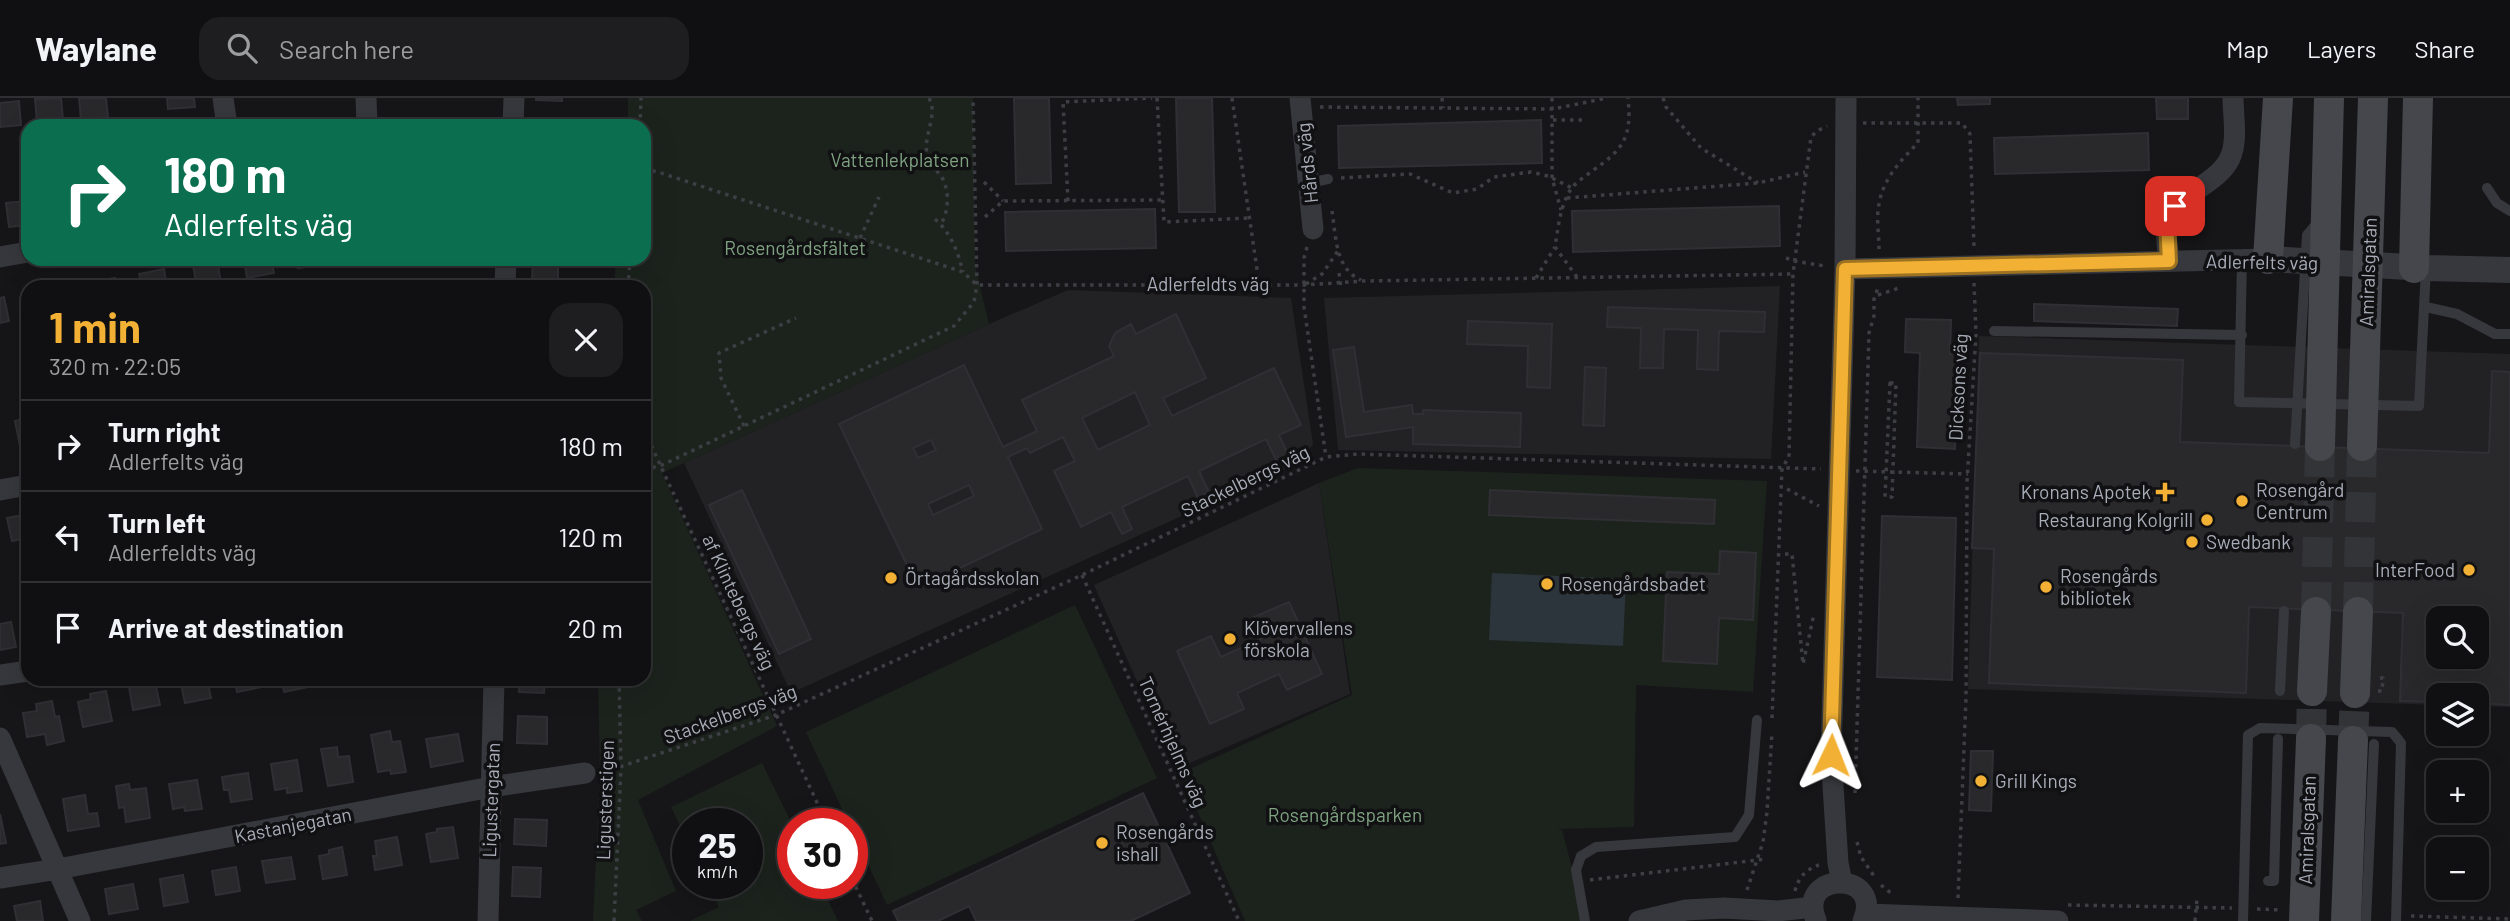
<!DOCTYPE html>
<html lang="en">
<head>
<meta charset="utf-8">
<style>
  body { margin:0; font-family:Barlow,sans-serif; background:#1e1e20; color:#f1f3f6; height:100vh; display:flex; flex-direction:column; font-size:26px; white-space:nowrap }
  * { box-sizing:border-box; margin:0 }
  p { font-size:23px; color:#9c9d9f }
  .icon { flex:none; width:38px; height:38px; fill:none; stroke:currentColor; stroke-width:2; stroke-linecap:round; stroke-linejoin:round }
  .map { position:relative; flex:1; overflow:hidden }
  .details { position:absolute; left:21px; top:182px; width:630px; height:406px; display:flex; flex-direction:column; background:#101012; border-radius:21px; box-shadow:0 7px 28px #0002,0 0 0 2px #303032 }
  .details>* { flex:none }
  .guide { position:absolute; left:21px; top:21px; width:630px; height:147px; border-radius:21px; box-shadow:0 7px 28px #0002,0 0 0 2px #303032; background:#0b6e4f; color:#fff; overflow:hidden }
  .tools { position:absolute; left:2426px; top:508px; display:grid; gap:14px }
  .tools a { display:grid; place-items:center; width:63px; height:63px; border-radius:14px; background:#101012; box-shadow:0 7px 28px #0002,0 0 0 2px #303032; font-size:35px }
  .speed { position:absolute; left:672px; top:710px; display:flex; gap:14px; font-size:35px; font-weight:700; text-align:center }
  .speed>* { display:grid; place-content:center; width:91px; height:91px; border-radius:50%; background:#101012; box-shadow:0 7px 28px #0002,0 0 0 2px #303032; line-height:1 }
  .speed small { font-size:18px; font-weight:400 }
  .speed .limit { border:10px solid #d22; background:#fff; color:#111 }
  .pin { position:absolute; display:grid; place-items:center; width:60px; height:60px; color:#fff; margin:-30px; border-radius:14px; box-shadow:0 4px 10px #0006 }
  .me { position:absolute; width:77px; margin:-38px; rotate:2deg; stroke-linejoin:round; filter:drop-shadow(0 0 5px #0008) }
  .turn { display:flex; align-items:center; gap:24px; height:147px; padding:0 28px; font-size:32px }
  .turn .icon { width:91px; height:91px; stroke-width:2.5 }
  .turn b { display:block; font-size:49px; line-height:60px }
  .round { display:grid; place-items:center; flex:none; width:74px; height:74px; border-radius:21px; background:#1e1e20 }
  .overview { display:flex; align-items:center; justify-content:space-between; height:119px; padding:0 28px }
  h1 { font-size:42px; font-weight:700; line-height:52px; color:#f2b134 }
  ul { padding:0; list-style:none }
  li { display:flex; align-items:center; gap:21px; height:91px; padding:0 28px; border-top:2px solid #303032 }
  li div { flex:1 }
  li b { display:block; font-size:26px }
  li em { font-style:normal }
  header { display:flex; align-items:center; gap:42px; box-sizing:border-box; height:98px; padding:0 35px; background:#101012; border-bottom:2px solid #303032 }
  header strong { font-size:33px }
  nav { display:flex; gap:38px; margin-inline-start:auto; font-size:24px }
  .search { width:490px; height:63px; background:#1e1e20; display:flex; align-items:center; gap:18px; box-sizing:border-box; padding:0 24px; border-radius:21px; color:#9c9d9f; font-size:26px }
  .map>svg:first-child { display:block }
  .built { fill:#222225; fill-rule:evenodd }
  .green { fill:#1c231d }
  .water { fill:#2c353c }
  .building { fill:#29292c; stroke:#303034; stroke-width:2; fill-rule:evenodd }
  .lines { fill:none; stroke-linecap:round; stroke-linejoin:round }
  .secondary-tunnel { stroke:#333438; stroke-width:30; stroke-dasharray:30 15; stroke-linecap:butt }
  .path { stroke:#3d3f44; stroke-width:3.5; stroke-dasharray:3.5 5; stroke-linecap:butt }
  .service { stroke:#37383d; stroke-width:10 }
  .minor { stroke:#37383d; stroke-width:21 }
  .tertiary { stroke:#37383d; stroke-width:26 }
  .secondary { stroke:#45474d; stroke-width:30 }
  .route-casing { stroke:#9d7322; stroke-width:18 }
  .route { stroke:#f2b134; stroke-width:12 }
  .poi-dot { fill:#f2b134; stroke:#111113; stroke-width:2.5 }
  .labels { text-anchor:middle; stroke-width:7; stroke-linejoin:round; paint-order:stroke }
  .park-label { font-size:19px; fill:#7fa381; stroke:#111113 }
  .street-label { font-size:19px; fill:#a8adb8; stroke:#111113 }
  .poi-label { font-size:19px; fill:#a8adb8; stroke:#111113; text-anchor:start }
</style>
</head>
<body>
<header>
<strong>Waylane</strong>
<div class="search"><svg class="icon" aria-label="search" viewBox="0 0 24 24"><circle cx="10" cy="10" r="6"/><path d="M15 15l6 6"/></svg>Search here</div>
<nav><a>Map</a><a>Layers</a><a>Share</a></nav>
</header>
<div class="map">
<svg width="2510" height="823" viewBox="0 0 2510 823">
  <rect width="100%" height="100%" fill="#161618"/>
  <!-- built -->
  <path class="built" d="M1780,188L1771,361L1338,352L1324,200Z
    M1068,192L1291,200L1313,346L1301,364L791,595L684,365L989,226Z
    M1979,238L2510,256V609L2476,608V597H2438V607L1968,591ZM2438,520H2476V558H2438Z
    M1319,385L1350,596L1176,671L1094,487Z"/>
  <!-- green -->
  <path class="green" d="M628,0H973L975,168L989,226L662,375L777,628L638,702L676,793L636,812L642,823H593L600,677L598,581H644V189H614L616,161H644V28H628Z
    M1358,370L1767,383L1753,594L1636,587L1634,729L1557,731L1562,732L1586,823H1245L1181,675L1352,597L1319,385Z
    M1075,507L1157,680L887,807L852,732V726H849L806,634Z
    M762,665L793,728V786H820L838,823H690L719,809L708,786H747V726H688V744L671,709Z"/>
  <!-- water -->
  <path class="water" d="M1492,475L1626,481L1623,548L1489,542Z"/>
  <!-- building -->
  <path class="building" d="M61,0L63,21L37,24L35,1Z
    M79,0H106L108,19L81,22Z
    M167,0H194L195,9L168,11Z
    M536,0H562V3L536,2Z
    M1014,0H1049L1051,85L1016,86Z
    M1176,0H1212L1215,114H1179Z
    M1957,0H1990V6L1958,7Z
    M2156,0H2188V21H2157Z
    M19,3L21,27L0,29V5Z
    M534,20L561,21V28H534Z
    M457,21H483V28H457Z
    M1541,22L1542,65L1339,70L1338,28Z
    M2148,35L2149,72L1995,76L1994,40Z
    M27,103L28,127L9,129L6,105Z
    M1779,108L1780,148L1573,154L1572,113Z
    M1155,111L1156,150L1006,153L1005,114Z
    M244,161H271L274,175L247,180Z
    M296,161H323L324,166L298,170Z
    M533,161H558V182L532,181Z
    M217,162L221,185L197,189L193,167Z
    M164,171L167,189H142L139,176Z
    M115,180L117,189H82V186Z
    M4,199L9,223L0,225V200Z
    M2034,206L2178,211L2177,228L2034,223Z
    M1608,209L1765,214L1764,234L1719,233L1718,272L1697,271L1698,232L1664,231L1663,270H1640L1641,230L1607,229Z
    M1176,216L1206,280L1163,300L1172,318L1274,270L1301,327L1279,337L1289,358L1277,364L1266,341L1199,373L1209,394L1198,400L1188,378L1122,409L1132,431L1122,436L1111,414L1081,429L1054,373L1075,363L1063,339L1030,355L1027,350L1008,359L1042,431L918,490L839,326L964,267L1003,349L1037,333L1022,302L1114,258L1109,248L1115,235L1131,226L1136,236ZM1135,294L1150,327L1098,352L1082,320ZM931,342L936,352L918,360L913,350ZM969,387L974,398L933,417L928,406Z
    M1906,221L1951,222L1950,256H1958L1955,351L1917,349L1920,255L1905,254Z
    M1468,223L1552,226L1550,290L1527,289L1528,248L1467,246Z
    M1354,249L1364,314L1412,307L1413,316H1423V312L1521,315L1520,349L1413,346V329L1346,339L1333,252Z
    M1980,255L2183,262L2180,344L2489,355L2492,273L2510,274V607L2476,605V597H2438V604L2400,603L2403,515L2249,509L2246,595L1989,585L1994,451L1972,450ZM2438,520H2476V558H2438Z
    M1585,269L1606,270L1604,328L1583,327Z
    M28,320V357L22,358L15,323Z
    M742,392L811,541L779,556L709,407Z
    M1490,392L1715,402L1714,426L1489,417Z
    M28,416V440L12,443L7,420Z
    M1882,418L1956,420L1952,582L1877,579Z
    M1720,453L1756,455L1753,522L1719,520L1717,566L1663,563L1667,474L1719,476Z
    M1289,504L1322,576L1287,592L1279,576L1237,595L1244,611L1210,626L1177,553L1211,538L1221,559L1263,540L1254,519Z
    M11,524L16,549L0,552V526Z
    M180,581H207L211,600L185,605Z
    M234,581H261L262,589L237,594Z
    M282,581H312L313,588L284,594Z
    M334,581H357L335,585Z
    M520,581H545L544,595L519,594Z
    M155,584L160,607L133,612L129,589Z
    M106,593L112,623L83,629L78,604L91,601L90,596Z
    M52,603L55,619L59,618L64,643L47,647L45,636L27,639L23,615L37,613L36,606Z
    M518,618L547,619V646L517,645Z
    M390,633L392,644L400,643L406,674L391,676L390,672L378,674L371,637Z
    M458,636L463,663L431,669L426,641Z
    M337,649L338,659L349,658L353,684L328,688L321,651Z
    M1971,653H1993L1991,713L1969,712Z
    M297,662L302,693L287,695V690L275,692L271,666Z
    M248,675L252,701L231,704L229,692H224L222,679Z
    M197,682L202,711L185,713L184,709L173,711L169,686Z
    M129,686L130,692L146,690L150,720L126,724L124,709L119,710L116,688Z
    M1143,695L1190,795L1131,823H976L969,808L938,823H898L893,813Z
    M85,697L88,716L97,715L99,728L68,733L63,701Z
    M0,716L6,745L0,746Z
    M515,721L547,722L546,748L514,746Z
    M453,729L458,760L431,764L426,736L437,734V731Z
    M397,739L402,767L375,772L373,758H377L375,743Z
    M342,749L347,777L323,781L319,758L329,756V752Z
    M291,759L295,781L266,785L262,763Z
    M236,769L240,793L216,797L212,773Z
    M513,769L541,770L540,799L512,798Z
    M183,777L188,804L164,808L160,781Z
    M133,786L138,811L109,816L105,791Z
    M40,803L43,823H17L14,808Z"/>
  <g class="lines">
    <!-- secondary-tunnel -->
    <path class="secondary-tunnel" d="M2316,514L2320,348
      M2358,514L2362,348
      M2311,641L2312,593
      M2353,643L2355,595"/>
    <!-- path -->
    <path class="path" d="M929,0C939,19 921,39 928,60C930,68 937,72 941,78C950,92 949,113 941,126
      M1157,0L1164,124L1248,120
      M1232,0L1259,185
      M1442,0L1443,10
      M1552,0V80L1561,112
      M1663,0L1666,9L1701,50L1758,85
      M1320,9L1553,11L1607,0
      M1553,22H1585
      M1863,25H1962L1970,36L1974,149
      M640,28L641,0
      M644,71L658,74L963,174L977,187H1305L1363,183L1793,176
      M1341,80L1410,76L1453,95L1477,91L1494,79L1531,74L1548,78L1572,90
      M984,84L1003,103
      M1567,100L1758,85L1805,74
      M1068,103L1063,4L1152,0
      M1332,113C1336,138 1335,171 1361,182
      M985,119L1003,103L1163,102
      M935,121C951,135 958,154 963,174
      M860,140L879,99
      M1307,149L1304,160V209L1326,359
      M1879,151C1879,137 1876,120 1879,106C1883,81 1901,62 1918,45V0
      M1786,160L1794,163L1825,168
      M1339,175L1341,190
      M1577,179L1555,149C1558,130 1560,108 1571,91C1576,84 1586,78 1592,73C1624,51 1632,39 1628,0
      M1536,180L1555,149
      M1306,186L1322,176L1338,153
      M628,189L630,161
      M1878,197L1899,190
      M1890,285H1896L1892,399H1885Z
      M744,328L721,280L719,255L796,220
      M644,332L827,726
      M644,371L660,368L954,228L974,204L977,187L973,0
      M1856,373L1968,376
      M1787,391L1819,408
      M1785,456H1792L1803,566L1814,516
      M1082,477L1239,823
      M2378,593H2382L2383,580H2380
      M1772,620L1782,370L1789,359L1793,176L1811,39L1817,33L1827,28
      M604,674L776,617L1082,477L1326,359L1358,356L1821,371
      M1855,695L1869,235L1874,218V201L1879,187
      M1857,744L1861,759L1874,778
      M852,781L872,823
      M1590,782L1766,761
      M1881,787L1893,797
      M1747,792L1763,744L1767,714L1772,635
      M1795,793C1798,780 1806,771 1819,767
      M1958,800L1966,600L1967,384L1976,236L1974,185
      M2068,807L2232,810
      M2257,811L2281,812
      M2411,818L2510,821
      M614,823L621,670L619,581
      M2195,823L2197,801"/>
    <!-- service -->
    <path class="service" d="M1309,85L1328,81
      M2487,90L2497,105L2510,113
      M2242,162L2239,304L2419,308L2426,170
      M2426,209L2457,216L2495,236H2510
      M1994,233L2242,237
      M2295,346L2307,137L2320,122
      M2280,593L2284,513
      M2268,783H2274L2278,641
      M1585,823L1576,772L1581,758L1596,749L1735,739L1749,717L1757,622
      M2243,823L2248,637L2260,630L2392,634L2401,645L2396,823
      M2366,823L2374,646"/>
    <!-- minor -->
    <path class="minor" d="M223,0L227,28
      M366,0L367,28
      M1300,0L1313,131
      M513,28L514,0
      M0,159L28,154
      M2169,163C2168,152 2165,136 2167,125C2174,96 2217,88 2230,60C2238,43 2233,18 2233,0
      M1845,171L2268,161
      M505,189L506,161
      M0,392L28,387
      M0,577L28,573
      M0,640L80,823
      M0,780L58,771L491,689L585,675
      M1842,784L1838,765L1831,657L1845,171L1846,0
      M1866,816L2058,823
      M1816,822C1795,773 1885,772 1863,823
      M488,823L494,581
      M1639,823L1686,812L1724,810L1778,813L1813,809"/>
    <!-- tertiary -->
    <path class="tertiary" d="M2268,161L2426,170L2510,172"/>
    <!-- secondary -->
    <path class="secondary" d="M2268,161L2278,0
      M2414,170L2418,0
      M2320,348L2329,0
      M2362,348L2373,0
      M2312,593L2316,514
      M2355,595L2358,514
      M2304,823L2311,641
      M2346,823L2353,643"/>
  </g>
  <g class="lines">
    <!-- route casing -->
    <g class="route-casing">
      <path id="route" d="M1831,657L1845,171L2169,163L2167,125L2175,108"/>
    </g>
    <!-- route -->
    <use href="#route" class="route"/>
  </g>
  <!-- markers -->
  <g class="poi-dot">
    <path d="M2161.5 383.5h7v7h7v7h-7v7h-7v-7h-7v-7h7z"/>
    <circle cx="2242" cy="403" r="7"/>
    <circle cx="2207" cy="422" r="7"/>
    <circle cx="2192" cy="444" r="7"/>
    <circle cx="2469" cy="472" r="7"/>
    <circle cx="891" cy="480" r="7"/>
    <circle cx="1547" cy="486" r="7"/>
    <circle cx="2046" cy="489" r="7"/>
    <circle cx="1230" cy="541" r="7"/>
    <circle cx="1981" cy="683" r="7"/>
    <circle cx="1102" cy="745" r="7"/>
  </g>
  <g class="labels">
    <!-- park labels -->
    <g class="park-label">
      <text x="900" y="69">Vattenlekplatsen</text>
      <text x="795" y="157">Rosengårdsfältet</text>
      <text x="1345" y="724">Rosengårdsparken</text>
    </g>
    <!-- street labels -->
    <g class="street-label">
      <text transform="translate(1307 65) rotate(-96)" y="7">Hårds väg</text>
      <text transform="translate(2262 164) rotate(1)" y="7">Adlerfelts väg</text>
      <text transform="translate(2368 174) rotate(-88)" y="7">Amiralsgatan</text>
      <text x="1208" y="193">Adlerfeldts väg</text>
      <text transform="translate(1958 289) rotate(-87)" y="7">Dicksons väg</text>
      <text transform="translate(1245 383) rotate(-26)" y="7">Stackelbergs väg</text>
      <text transform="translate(739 504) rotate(65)" y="7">af Klintebergs väg</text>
      <text transform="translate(730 616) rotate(-20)" y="7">Stackelbergs väg</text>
      <text transform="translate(1173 644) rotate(66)" y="7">Tornérhjelms väg</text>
      <text transform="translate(491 702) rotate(-88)" y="7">Ligustergatan</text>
      <text transform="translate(605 702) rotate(-88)" y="7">Ligusterstigen</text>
      <text transform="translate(293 727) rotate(-11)" y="7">Kastanjegatan</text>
      <text transform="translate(2307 732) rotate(-88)" y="7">Amiralsgatan</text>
    </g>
    <!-- poi labels -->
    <g class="poi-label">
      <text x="2256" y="399">Rosengård<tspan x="2256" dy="22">Centrum</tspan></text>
      <text x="2151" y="401" text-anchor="end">Kronans Apotek</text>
      <text x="2193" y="429" text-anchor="end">Restaurang Kolgrill</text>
      <text x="2206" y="451">Swedbank</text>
      <text x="2455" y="479" text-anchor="end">InterFood</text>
      <text x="2060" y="485">Rosengårds<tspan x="2060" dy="22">bibliotek</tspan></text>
      <text x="905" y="487">Örtagårdsskolan</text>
      <text x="1561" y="493">Rosengårdsbadet</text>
      <text x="1244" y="537">Klövervallens<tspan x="1244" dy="22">förskola</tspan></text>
      <text x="1995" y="690">Grill Kings</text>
      <text x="1116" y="741">Rosengårds<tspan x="1116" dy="22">ishall</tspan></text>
    </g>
  </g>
</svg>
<div class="tools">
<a><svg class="icon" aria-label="search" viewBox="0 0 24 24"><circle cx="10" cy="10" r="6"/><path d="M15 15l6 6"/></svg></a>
<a><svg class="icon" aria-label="layers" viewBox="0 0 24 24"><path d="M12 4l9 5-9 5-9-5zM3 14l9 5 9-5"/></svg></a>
<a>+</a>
<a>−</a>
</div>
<div class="speed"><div>25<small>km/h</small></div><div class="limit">30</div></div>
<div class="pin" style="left:2175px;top:108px;background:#d93025"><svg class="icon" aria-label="arrive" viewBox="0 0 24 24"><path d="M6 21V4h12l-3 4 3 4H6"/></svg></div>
<svg class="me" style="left:1831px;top:657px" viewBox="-20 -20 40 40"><path d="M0-17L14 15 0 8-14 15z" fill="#f2b134" stroke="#fff" stroke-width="4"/></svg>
<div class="guide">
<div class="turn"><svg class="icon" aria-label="right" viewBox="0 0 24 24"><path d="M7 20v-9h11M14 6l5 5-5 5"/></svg><div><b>180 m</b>Adlerfelts väg</div></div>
</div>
<section class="details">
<div class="overview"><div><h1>1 min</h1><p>320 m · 22:05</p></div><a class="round"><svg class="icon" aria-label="close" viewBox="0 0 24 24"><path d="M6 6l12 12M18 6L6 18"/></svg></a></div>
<ul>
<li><svg class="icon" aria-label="right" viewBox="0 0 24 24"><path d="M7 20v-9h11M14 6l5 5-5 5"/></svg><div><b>Turn right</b><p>Adlerfelts väg</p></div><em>180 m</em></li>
<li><svg class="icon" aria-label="left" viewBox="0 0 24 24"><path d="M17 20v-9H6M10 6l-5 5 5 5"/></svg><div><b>Turn left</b><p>Adlerfeldts väg</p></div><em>120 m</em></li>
<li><svg class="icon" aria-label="arrive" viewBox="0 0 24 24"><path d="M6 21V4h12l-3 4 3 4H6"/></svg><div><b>Arrive at destination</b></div><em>20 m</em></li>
</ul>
</section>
</div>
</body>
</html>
